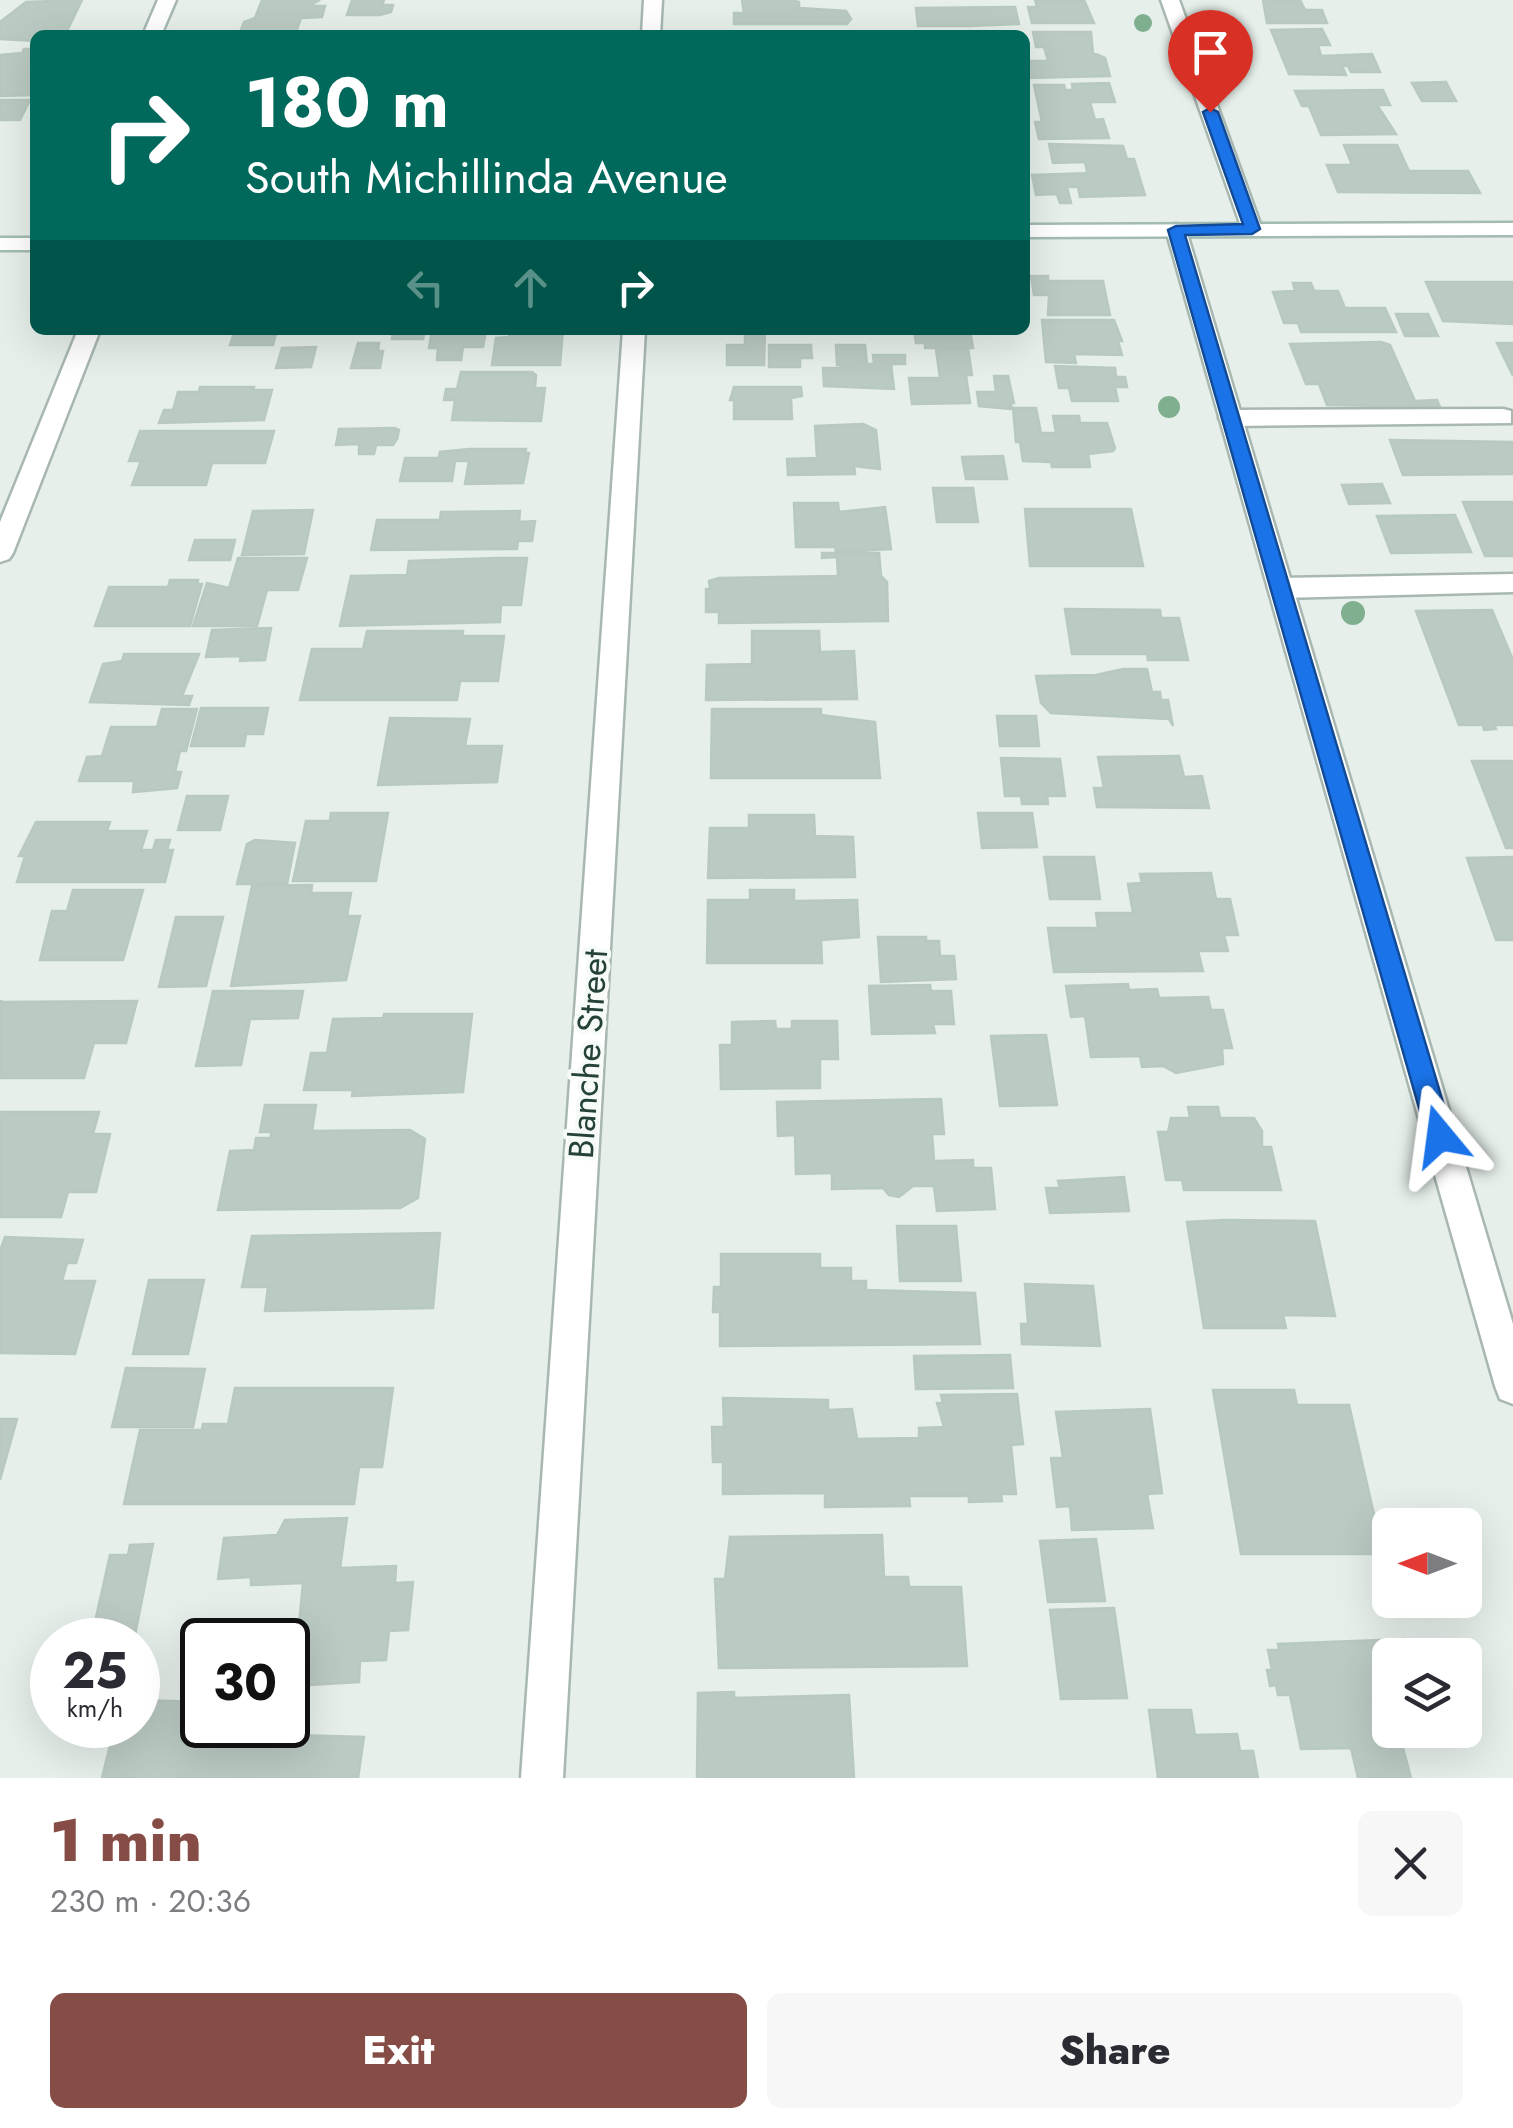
<!DOCTYPE html>
<html lang="en">
<head>
<meta charset="utf-8">
<style>
  body { margin:0; font-family:Jost,sans-serif; background:#f7f7f7; color:#2b2b33; height:100vh; display:flex; flex-direction:column; font-size:38px; white-space:nowrap }
  * { box-sizing:border-box; margin:0 }
  p { font-size:32px; color:#7c7c81 }
  .icon { flex:none; width:55px; height:55px; fill:none; stroke:currentColor; stroke-width:2; stroke-linecap:round; stroke-linejoin:round }
  .map { position:relative; height:1778px; overflow:hidden }
  .side { display:flex; flex-direction:column; background:#fff; flex:1 }
  .side>* { flex:none }
  .hud { position:absolute; left:30px; top:30px; width:1000px; height:305px; border-radius:15px; box-shadow:0 10px 40px #0002; background:#00695c; color:#fff; overflow:hidden }
  .needle { width:65px; rotate:270deg }
  .fabs { position:absolute; left:1372px; top:1508px; display:grid; gap:20px }
  .fabs a { display:grid; place-items:center; width:110px; height:110px; border-radius:15px; background:#fff; box-shadow:0 10px 40px #0002; font-size:50px }
  .speed { position:absolute; left:30px; top:1618px; display:flex; gap:20px; font-size:50px; font-weight:700; text-align:center }
  .speed>* { display:grid; place-content:center; width:130px; height:130px; border-radius:50%; background:#fff; box-shadow:0 10px 40px #0002; line-height:1 }
  .speed small { font-size:25px; font-weight:400 }
  .speed .limit { border:5px solid #111; border-radius:15px; background:#fff; color:#111 }
  .pin { position:absolute; display:grid; place-items:center; width:85px; height:85px; color:#fff; margin:-102px -42px; border-radius:50% 50% 50% 0; rotate:-45deg; box-shadow:0 0 10px #0007 }
  .pin .icon { rotate:45deg }
  .me { position:absolute; width:110px; margin:-55px; rotate:344deg; stroke-linejoin:round; filter:drop-shadow(0 0 8px #0008) }
  .turn { display:flex; align-items:center; gap:35px; height:210px; padding:0 50px; font-size:45px }
  .turn .icon { width:130px; height:130px; stroke-width:2.5 }
  .turn b { display:block; font-size:70px; line-height:85px }
  .lanes { display:flex; align-items:center; height:95px; padding:0 50px; background:#0003; justify-content:center; gap:50px; direction:ltr }
  .lanes .off { opacity:.35 }
  .round { display:grid; place-items:center; flex:none; width:105px; height:105px; border-radius:15px; background:#f7f7f7 }
  .overview { display:flex; align-items:center; justify-content:space-between; height:170px; padding:0 50px }
  h1 { font-size:60px; font-weight:800; line-height:75px; color:#864d46 }
  .cta { display:flex; gap:20px; margin-top:auto; padding:20px 50px }
  .cta a { flex:1; height:115px; border-radius:15px; background:#864d46; color:#fff; font-size:40px; font-weight:800; line-height:115px; text-align:center }
  .cta a+a { background:#f7f7f7; color:#2b2b33 }
  .map>svg:first-child { display:block }
  .building { fill:#bbcac3; stroke:#b8c9c0; stroke-width:2.5 }
  .lines { fill:none; stroke-linecap:round; stroke-linejoin:round }
  .service-casing { stroke:#a8b8b1; stroke-width:5 }
  .minor-casing { stroke:#a8b8b1; stroke-width:5 }
  .secondary-casing { stroke:#a3bbb1; stroke-width:5 }
  .service { fill:#fff; fill-rule:evenodd }
  .minor { fill:#fff; fill-rule:evenodd }
  .secondary { fill:#fff; fill-rule:evenodd }
  .tree { fill:#80af8f }
  .route { fill:#1a73e8; stroke:#114b97; stroke-width:2.5 }
  .labels { text-anchor:middle; stroke-width:8; stroke-linejoin:round; paint-order:stroke }
  .street-label { font-size:35px; fill:#244237; stroke:#f7fbf8 }
</style>
</head>
<body>
<div class="map">
<svg width="1513" height="1778" viewBox="0 0 1513 1778">
  <rect width="100%" height="100%" fill="#e6efea"/>
  <!-- building -->
  <path class="building" d="M82,0L65,35H35V41L0,39V22L26,2Z
    M262,0H320L309,6H325L322,17L301,18L295,35H239L244,22L255,18Z
    M352,0H384L382,5H393L391,12L380,15H347Z
    M790,0L799,2V8L846,11L851,19L847,24H734V13H744L742,0Z
    M1035,0H1084L1094,23H1032L1028,7H1037Z
    M1300,0L1305,10H1322L1327,23H1267L1263,0Z
    M1015,7L1019,24L969,26H918L916,8Z
    M1322,29L1330,45H1318L1321,56L1372,54L1380,72H1351L1348,66H1342L1346,75L1289,74L1271,30Z
    M1033,32H1091L1093,53L1105,58L1110,76L1025,78V61H1048L1044,47H1036Z
    M24,49H35L34,95L0,96V55L22,53Z
    M1446,82L1456,101H1422L1412,83Z
    M1109,83L1115,102H1090L1095,120L1103,119L1109,138L1039,139L1035,122H1042L1034,85H1064L1065,90H1073L1072,84Z
    M1383,90L1390,105H1377L1396,134L1321,135L1309,106H1302L1295,91Z
    M0,100H30L20,120H0Z
    M1049,144L1123,146L1127,159H1134L1145,195L1080,197L1078,187H1067L1071,203H1060L1057,194L1036,195L1032,175L1093,173L1087,172L1085,162L1053,163Z
    M1344,145H1397L1409,171H1468L1480,193L1338,192L1327,165H1352Z
    M1031,276H1048V281H1103L1110,315H1048L1049,295H1034Z
    M1426,282H1513V324L1443,321Z
    M1293,283H1311L1314,291H1338L1345,308H1385L1396,332H1301L1298,323H1284L1273,292L1295,291Z
    M1396,314H1428L1438,336H1405Z
    M1042,320H1114L1122,341H1118L1122,355L1074,354L1076,363L1046,362Z
    M235,330H277L273,345H230Z
    M375,330H425L423,339H392L393,332Z
    M432,330H486L483,347H463L461,360H437L438,348H429Z
    M510,330H563L560,365H492L496,338L509,337Z
    M732,330H765L764,365H727V345H745V332Z
    M914,330H970L973,348H925V343H916Z
    M1381,342L1390,345L1415,401L1437,400L1440,407L1327,405L1319,384H1306L1290,344Z
    M358,343H379L378,351H383L380,368H351Z
    M1497,343H1513V376Z
    M769,345H811L812,358H800V367H769Z
    M836,345H865L867,364H874L873,355H905V364H891L894,389L824,386L823,368L855,367L837,365Z
    M316,347L311,367L276,368L282,348Z
    M968,348L972,375H966L970,403L912,404L909,378H940L936,349Z
    M1055,366L1115,368L1116,377H1125L1127,387H1115L1118,401H1072L1069,388H1059Z
    M461,372H532L536,375L535,388H545L541,421L452,420L455,400H444L446,389H457Z
    M994,376H1008L1014,403H1011L1012,409L979,406L977,392H996Z
    M200,387H254L253,390H272L264,420L159,423L164,410H173L178,392H199Z
    M734,387H801L802,396L791,398L792,419H734V400H730Z
    M1013,408H1036L1041,433H1056L1053,416H1079L1080,423H1107L1115,448L1113,451L1088,454L1090,467H1052L1051,462L1023,461L1020,442H1016Z
    M863,424L876,430L880,469L854,466L855,474L788,475L787,459L817,458L815,426Z
    M395,428L399,430L397,439L393,445H376L374,454H359V444L336,445L339,429Z
    M140,431H274L265,463H212L206,485H132L141,461H129Z
    M1390,440L1513,442V474L1403,475Z
    M470,449H526L525,453H529L523,483L465,484L469,461H455L452,481H400L405,458H439L440,452Z
    M1003,456L1007,479H966L962,457Z
    M1382,484L1390,503L1349,504L1342,485Z
    M933,488H973L978,522H937Z
    M1463,502H1513V556H1485Z
    M794,503H838L839,512L885,507L891,549L836,552L835,547H796Z
    M1025,509H1131L1143,566H1030Z
    M313,510L304,554L242,555L253,511Z
    M520,511L519,522L535,521L532,541H518L517,549L371,550L377,520H440L441,512Z
    M1455,515L1471,552L1391,553L1377,516Z
    M195,540H235L230,560H189Z
    M822,553H879L881,576L887,582L888,621L719,623V612H706V589H710L709,581L719,578L838,576L837,557L822,558Z
    M238,558H307L298,590H267L257,626H193L207,583L229,588Z
    M497,558H527L521,605H501L500,622L340,626L351,576L407,575L409,561Z
    M170,580H198L197,584H202L190,626H95L109,587H168Z
    M1065,609L1160,610L1161,618H1179L1188,660H1148L1147,654H1072Z
    M1492,610L1513,660V725H1494L1496,729L1484,730L1483,725H1459L1416,611Z
    M271,628L265,660L240,661L241,656L206,657L212,630Z
    M367,631H463L462,636H504L498,681H460L457,700H300L312,649H363Z
    M752,631H819L820,652L854,651L857,699L706,700L707,665L752,664Z
    M124,654H199L182,696H192L189,705L90,702L103,664L122,661Z
    M1123,669H1147L1152,692H1160L1161,700H1168L1173,726L1169,719L1051,713L1041,703L1036,676L1096,675Z
    M201,708H268L263,734H246L244,746H191Z
    M162,709H197L186,751H180L175,772H181L177,788L133,792L134,781H79L87,757L102,756L111,727H157Z
    M712,709H821V715L875,722L880,778H711Z
    M997,716H1036L1039,746H1000Z
    M390,718L470,719L465,746H502L497,782L378,785Z
    M1179,756L1184,777L1202,776L1209,808L1097,807L1094,788H1104L1098,757Z
    M1001,758L1060,759L1065,796H1047L1048,804H1022L1021,796H1005Z
    M1472,761H1513V848H1506Z
    M187,796H228L220,830H178Z
    M331,813H388L376,881H293L306,821H330Z
    M978,813H1032L1037,847L982,848Z
    M749,815H814L815,836L853,837L855,877L708,878L710,828H749Z
    M36,822H110L107,831H147L141,850H153L156,840H170L167,850H173L165,882H17L25,856H19Z
    M255,840L295,843L287,884H237L247,844Z
    M1044,857H1094L1100,899H1050Z
    M1513,857V940H1496L1467,858Z
    M1211,873L1216,899H1230L1238,935H1224L1228,951H1198L1203,971L1054,972L1048,928H1098L1096,913H1133L1128,884L1142,883L1140,874Z
    M312,885L311,893H351L347,916H360L346,980L231,986L252,886Z
    M73,890H143L123,960H40L52,911H67Z
    M750,890H794V901L857,900L859,937L821,940L822,963H707L708,900H750Z
    M176,917H223L206,986L159,987Z
    M878,937H926V941H939L940,956H954L956,979L881,982Z
    M1128,984L1129,990L1157,989L1159,998L1208,997L1211,1010H1223L1232,1048H1222L1223,1064L1176,1073L1163,1066L1142,1067L1140,1056L1091,1057L1085,1016L1071,1017L1066,986Z
    M930,985L931,991H951L954,1024H933L935,1033L872,1034L869,986Z
    M213,991H303L298,1018L250,1019L241,1065L196,1066Z
    M0,1001L4,1002L137,1001L126,1043H94L84,1078H0Z
    M384,1014H472L463,1092L352,1096L353,1090H304L311,1053H327L333,1019L383,1018Z
    M775,1021L776,1029H792V1021H837L838,1059H820V1088L721,1089L720,1045H732V1022Z
    M1046,1035L1057,1105L1000,1106L991,1036Z
    M941,1099L944,1134H932L934,1161L973,1160V1168H991L995,1209L937,1211L934,1186H913L899,1197L889,1195L883,1188L832,1189V1173L796,1174L795,1135L778,1136L777,1102Z
    M265,1105H316L312,1131L410,1130L425,1139L418,1198L400,1208L218,1210L230,1151L254,1150L256,1138H271V1132H260Z
    M1188,1107H1218L1220,1118H1254L1262,1131V1147H1271L1281,1190H1184L1182,1180H1166L1158,1132H1168L1171,1118H1190Z
    M0,1112H99L93,1134H110L96,1192H68L61,1217H0Z
    M1124,1177L1129,1211L1050,1213L1046,1188H1060L1058,1181Z
    M1225,1220L1315,1221L1335,1316L1283,1315L1286,1328H1204L1187,1222Z
    M897,1226H956L961,1281H900Z
    M440,1233L433,1308L265,1311L268,1287H242L252,1236Z
    M5,1237L83,1240L76,1263H67L62,1281H95L75,1354L0,1353V1251Z
    M721,1254H820V1268H851V1281H866V1290L975,1293L980,1344L720,1346V1312H713L714,1287H721Z
    M149,1280H204L188,1354H133Z
    M1025,1284L1093,1286L1100,1346L1022,1344L1021,1324H1028Z
    M1010,1355L1013,1388L916,1389L914,1356Z
    M126,1368L205,1369L193,1427H112Z
    M235,1388H393L382,1467H359L354,1504H124L140,1430H202L203,1424H228Z
    M1213,1390H1294L1297,1405H1349L1383,1554H1241Z
    M1017,1394L1023,1444L1011,1445L1016,1494H1001L1002,1501L969,1502V1496H909L910,1506L825,1507V1493L723,1494V1462H713L712,1427H724L723,1398L828,1400V1410L852,1409L857,1439L919,1438V1428L944,1427L937,1403H943L941,1395Z
    M1150,1409L1162,1493L1147,1494L1153,1528L1072,1530L1070,1506L1057,1507L1051,1458H1063L1056,1412Z
    M0,1419H17L0,1480Z
    M347,1518L340,1568L396,1566L395,1583L413,1582L408,1630L389,1631L386,1660L360,1661L359,1682L293,1686L303,1583L251,1585V1577L218,1579L224,1538L277,1535L285,1520Z
    M882,1535L884,1577H908L909,1587H961L967,1666L719,1668L715,1579H725L730,1537Z
    M1096,1539L1105,1601L1048,1602L1040,1541Z
    M153,1544L134,1640H91L110,1555H128L130,1545Z
    M1114,1608L1127,1698L1061,1699L1050,1610Z
    M1405,1639L1408,1655H1390V1730H1427L1430,1743L1402,1744L1411,1778H1358L1351,1748L1301,1749L1290,1695H1278L1276,1685L1270,1686L1267,1670H1272L1268,1650H1279L1278,1644Z
    M734,1692V1698L849,1695L854,1778H697L698,1693Z
    M138,1700L202,1702V1725L280,1728L277,1744L296,1745L297,1735L364,1737L358,1778H102L115,1725H138Z
    M1149,1710H1191L1195,1735L1237,1734L1240,1751H1253L1258,1778H1158Z"/>
  <g class="lines">
    <!-- service casing -->
    <g class="service-casing">
      <path id="service" d="M1503,409L1511,411V423L1231,426L1219,418L1231,410Z
        M1513,574V592L1281,598L1272,595L1268,588L1272,581L1281,578Z"/>
    </g>
    <!-- minor casing -->
    <g class="minor-casing">
      <path id="minor" d="M158,0H176L161,35H143Z
        M644,0H662L660,35H642Z
        M1161,0H1179L1262,229L1259,233H1245L1242,229Z
        M1176,224L1186,230L1513,1324V1404L1500,1399L1495,1386L1166,230Z
        M78,330H100L13,553L9,559L0,562V522Z
        M623,330H645L563,1778H521Z"/>
    </g>
    <!-- secondary casing -->
    <g class="secondary-casing">
      <path id="secondary" d="M1513,223V235L1025,237V225Z
        M0,238H35V250H0Z"/>
    </g>
    <!-- service -->
    <use href="#service" class="service"/>
    <!-- minor -->
    <use href="#minor" class="minor"/>
    <!-- secondary -->
    <use href="#secondary" class="secondary"/>
  </g>
  <!-- trees -->
  <g class="tree">
    <circle cx="1143" cy="23" r="9"/>
    <circle cx="1169" cy="407" r="11"/>
    <circle cx="1353" cy="613" r="12"/>
  </g>
  <!-- route -->
  <path class="route" d="M1210,108L1218,112L1260,229L1252,234L1185,235L1453,1136L1449,1145L1440,1149L1431,1145L1427,1136L1168,230L1176,226L1243,224L1203,112Z"/>
  <g class="labels">
    <!-- street labels -->
    <g class="street-label">
      <text transform="translate(588 1054) rotate(-86)" y="12">Blanche Street</text>
    </g>
  </g>
</svg>
<div class="fabs">
<a><svg class="needle" viewBox="-14 -14 28 28"><path d="M0-13l5 13h-10z" fill="#e53935"/><path d="M0 13l5-13h-10z" fill="#7c7c81"/></svg></a>
<a><svg class="icon" aria-label="layers" viewBox="0 0 24 24"><path d="M12 4l9 5-9 5-9-5zM3 14l9 5 9-5"/></svg></a>
</div>
<div class="speed"><div>25<small>km/h</small></div><div class="limit">30</div></div>
<div class="pin" style="left:1210px;top:112px;background:#d93025"><svg class="icon" aria-label="arrive" viewBox="0 0 24 24"><path d="M6 21V4h12l-3 4 3 4H6"/></svg></div>
<svg class="me" style="left:1440px;top:1136px" viewBox="-20 -20 40 40"><path d="M0-17L14 15 0 8-14 15z" fill="#1a73e8" stroke="#fff" stroke-width="4"/></svg>
<div class="hud">
<div class="turn"><svg class="icon" aria-label="right" viewBox="0 0 24 24"><path d="M7 20v-9h11M14 6l5 5-5 5"/></svg><div><b>180 m</b>South Michillinda Avenue</div></div>
<div class="lanes"><svg class="icon off" aria-label="left" viewBox="0 0 24 24"><path d="M17 20v-9H6M10 6l-5 5 5 5"/></svg><svg class="icon off" aria-label="ahead" viewBox="0 0 24 24"><path d="M12 20V5M6 11l6-6 6 6"/></svg><svg class="icon" aria-label="right" viewBox="0 0 24 24"><path d="M7 20v-9h11M14 6l5 5-5 5"/></svg></div>
</div>
</div>
<section class="side">
<div class="overview"><div><h1>1 min</h1><p>230 m · 20:36</p></div><a class="round"><svg class="icon" aria-label="close" viewBox="0 0 24 24"><path d="M6 6l12 12M18 6L6 18"/></svg></a></div>
<div class="cta"><a>Exit</a><a>Share</a></div>
</section>
</body>
</html>
